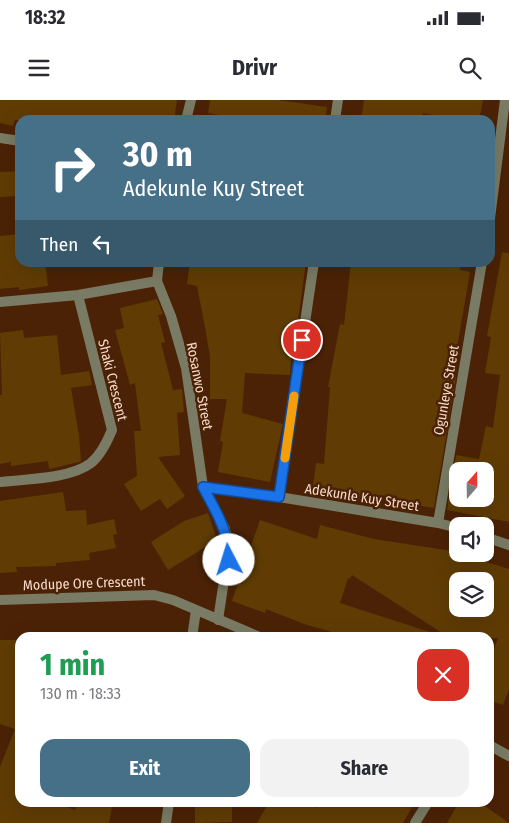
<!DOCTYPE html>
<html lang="en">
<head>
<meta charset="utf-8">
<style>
  body { margin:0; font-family:"Fira Sans Condensed",sans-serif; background:#f2f2f3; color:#2b2b33; height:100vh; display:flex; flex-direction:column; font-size:19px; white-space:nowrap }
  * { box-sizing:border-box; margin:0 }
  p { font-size:16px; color:#7c7c81 }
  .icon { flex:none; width:28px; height:28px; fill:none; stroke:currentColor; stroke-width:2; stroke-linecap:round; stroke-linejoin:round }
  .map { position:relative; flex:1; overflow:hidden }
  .panel { position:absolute; left:15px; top:532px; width:479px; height:175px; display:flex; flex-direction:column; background:#fff; border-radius:15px; box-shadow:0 5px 20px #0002 }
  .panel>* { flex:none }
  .banner { position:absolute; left:15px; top:15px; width:480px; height:152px; border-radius:15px; box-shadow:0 5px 20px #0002; background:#467088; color:#fff; overflow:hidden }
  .needle { width:32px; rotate:20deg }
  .controls { position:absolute; left:449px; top:362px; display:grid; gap:10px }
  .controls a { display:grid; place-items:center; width:45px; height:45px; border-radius:10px; background:#fff; box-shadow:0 5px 20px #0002; font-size:25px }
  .pin { position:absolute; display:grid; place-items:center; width:42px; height:42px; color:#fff; margin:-21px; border:2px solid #fff; border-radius:50%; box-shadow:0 1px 5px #0007 }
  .me { position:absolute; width:55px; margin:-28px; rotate:355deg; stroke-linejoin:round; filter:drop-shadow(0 0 4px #0008) }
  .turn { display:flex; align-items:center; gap:18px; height:105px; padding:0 25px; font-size:22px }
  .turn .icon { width:65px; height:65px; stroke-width:2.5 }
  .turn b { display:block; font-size:35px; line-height:42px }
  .then { display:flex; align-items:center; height:48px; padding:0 25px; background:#0003; gap:10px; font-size:19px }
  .round { display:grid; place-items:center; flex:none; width:52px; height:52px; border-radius:15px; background:#f2f2f3 }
  .head { display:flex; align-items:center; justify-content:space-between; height:85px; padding:0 25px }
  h1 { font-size:30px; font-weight:700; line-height:38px; color:#1e9e55 }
  .action { display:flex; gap:10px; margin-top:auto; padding:10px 25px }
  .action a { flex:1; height:58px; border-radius:15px; background:#467088; color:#fff; font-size:20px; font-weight:700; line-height:58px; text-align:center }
  .action a+a { background:#f2f2f3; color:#2b2b33 }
  .status { display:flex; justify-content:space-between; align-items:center; height:35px; padding:0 25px; background:#fff; direction:ltr }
  .status svg { height:14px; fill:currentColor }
  header { display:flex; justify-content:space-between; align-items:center; height:65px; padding:0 25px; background:#fff; font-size:22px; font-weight:700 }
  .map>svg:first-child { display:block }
  .building { fill:#603c04; fill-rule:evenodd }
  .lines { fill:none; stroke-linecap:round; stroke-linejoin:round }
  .street { stroke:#797b64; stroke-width:10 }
  .route-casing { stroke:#114b97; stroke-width:12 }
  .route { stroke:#1a73e8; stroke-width:9 }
  .slow { stroke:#f59e0b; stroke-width:9 }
  .labels { text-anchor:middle; stroke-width:5; stroke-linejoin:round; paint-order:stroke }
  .street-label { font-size:14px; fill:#f5dacb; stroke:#4b2205 }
</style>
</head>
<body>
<div class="status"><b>18:32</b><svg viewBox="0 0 49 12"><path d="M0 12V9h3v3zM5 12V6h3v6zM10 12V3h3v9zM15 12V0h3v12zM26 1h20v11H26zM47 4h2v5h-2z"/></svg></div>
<header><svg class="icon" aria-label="menu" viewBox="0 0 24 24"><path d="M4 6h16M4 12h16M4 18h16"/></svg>Drivr<svg class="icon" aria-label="search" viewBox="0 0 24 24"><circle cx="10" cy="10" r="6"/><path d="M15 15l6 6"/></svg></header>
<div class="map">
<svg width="509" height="723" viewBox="0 0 509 723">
  <rect width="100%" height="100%" fill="#4b2205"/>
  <!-- building -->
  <path class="building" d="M0,0H177L174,20H15L13,26L0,23Z
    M210,0H278L327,7L325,20H247L208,13Z
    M364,0H483L479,20H459L423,13L422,20H361Z
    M20,71V96L0,97V72Z
    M20,134V162H45L48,186L19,190V187L0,189V136Z
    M502,152L509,153V422L447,410L456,355L479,359L486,326L493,328L500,275L485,273L491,237L487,236ZM458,371H485V399H458Z
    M190,162H306L295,242L292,241L290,275L245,273L242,313L283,324L270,382L218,372L223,342L220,341L227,299H210V257L205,227L197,186L187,184Z
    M351,162H461L460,170L470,172L452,277H456L434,408L373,398V402L312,393L316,363L324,364L330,287H328L340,224L344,225Z
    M157,199L163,214L158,215L165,242L161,243L173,290L182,289L184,312L177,313L180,355L158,357L185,396L167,409L160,399L141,411L124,384L137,376L134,331H141L135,283L130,285L115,230L124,228L120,208Z
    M23,230L24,238L57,235L61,275L89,271L92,285L71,288L79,336L81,361L79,362L49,369L48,361L11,366V362L0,364V295H2L0,233Z
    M63,392L66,411L86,410L87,425L114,419L117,434L113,435L116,448L89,453L90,460L56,463V466L16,467L17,472L0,473V401Z
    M208,413L221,452L219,467L215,468L207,446L168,470L151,442L184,421Z
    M260,420L317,439L320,425L374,439L452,451L509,469V589L503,605L489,600V563L498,538H450L352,475L350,479L348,478L340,503L439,535L438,538H353L304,524L266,509L265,513L232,501ZM458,481H485V509H458Z
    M0,540H20V702H53L75,710L76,705L80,706V702H113L109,723H0V667L15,629L0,624Z
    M195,702H232V722L195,723Z
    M269,702H305L316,708L319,702H415L403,723H257Z
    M459,702H479L509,723H447Z"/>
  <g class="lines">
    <!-- street -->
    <path class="street" d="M186,20L191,0
      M335,20L338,0
      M0,38L20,41
      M490,118L505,0
      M159,162L157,181L171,216L186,268L203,387L225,429L229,447L218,520
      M0,202L78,195L157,181
      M0,382C26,379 70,379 91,363C101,355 107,342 112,330L78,195
      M203,387L279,397L438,423L458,428
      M279,397L314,162
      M438,423L482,162
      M485,437L509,445
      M0,500L154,495L173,500L262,538
      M192,538L196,510
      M489,645L509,656
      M166,723L169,702
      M415,723L428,702"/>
  </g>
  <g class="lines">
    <!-- route casing -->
    <g class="route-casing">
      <path id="route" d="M229,460C229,432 216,411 203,387L279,397L302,240"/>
    </g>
    <!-- route -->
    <use href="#route" class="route"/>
    <!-- slow -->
    <path class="slow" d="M285,358L294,296"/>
  </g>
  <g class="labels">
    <!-- street labels -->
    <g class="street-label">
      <text transform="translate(113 280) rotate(76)" y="5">Shaki Crescent</text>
      <text transform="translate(200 286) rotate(79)" y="5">Rosanwo Street</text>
      <text transform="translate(446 290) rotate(-80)" y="5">Ogunleye Street</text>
      <text transform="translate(362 397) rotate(9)" y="5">Adekunle Kuy Street</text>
      <text transform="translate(84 483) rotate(-2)" y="5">Modupe Ore Crescent</text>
    </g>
  </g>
</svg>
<div class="controls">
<a><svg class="needle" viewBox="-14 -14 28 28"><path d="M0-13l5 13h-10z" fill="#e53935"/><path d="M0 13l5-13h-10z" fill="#7c7c81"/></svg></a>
<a><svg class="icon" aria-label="sound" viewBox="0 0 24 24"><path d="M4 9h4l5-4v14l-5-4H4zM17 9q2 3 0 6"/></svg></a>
<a><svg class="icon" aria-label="layers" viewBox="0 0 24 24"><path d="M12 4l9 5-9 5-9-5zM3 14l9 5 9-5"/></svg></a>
</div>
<div class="pin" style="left:302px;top:240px;background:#d93025"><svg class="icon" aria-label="arrive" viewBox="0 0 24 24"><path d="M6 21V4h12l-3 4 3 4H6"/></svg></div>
<svg class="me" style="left:229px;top:460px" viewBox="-20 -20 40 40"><circle r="19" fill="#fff"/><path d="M0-13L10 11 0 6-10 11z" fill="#1a73e8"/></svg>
<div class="banner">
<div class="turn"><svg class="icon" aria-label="right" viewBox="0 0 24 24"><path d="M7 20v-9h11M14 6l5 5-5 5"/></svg><div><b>30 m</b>Adekunle Kuy Street</div></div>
<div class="then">Then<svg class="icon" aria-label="left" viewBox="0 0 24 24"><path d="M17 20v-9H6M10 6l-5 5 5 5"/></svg></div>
</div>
<section class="panel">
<div class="head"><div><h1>1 min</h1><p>130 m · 18:33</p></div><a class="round" style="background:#d93025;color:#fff"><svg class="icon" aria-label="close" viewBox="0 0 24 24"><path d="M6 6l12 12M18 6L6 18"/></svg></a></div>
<div class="action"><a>Exit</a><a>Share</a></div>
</section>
</div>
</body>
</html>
